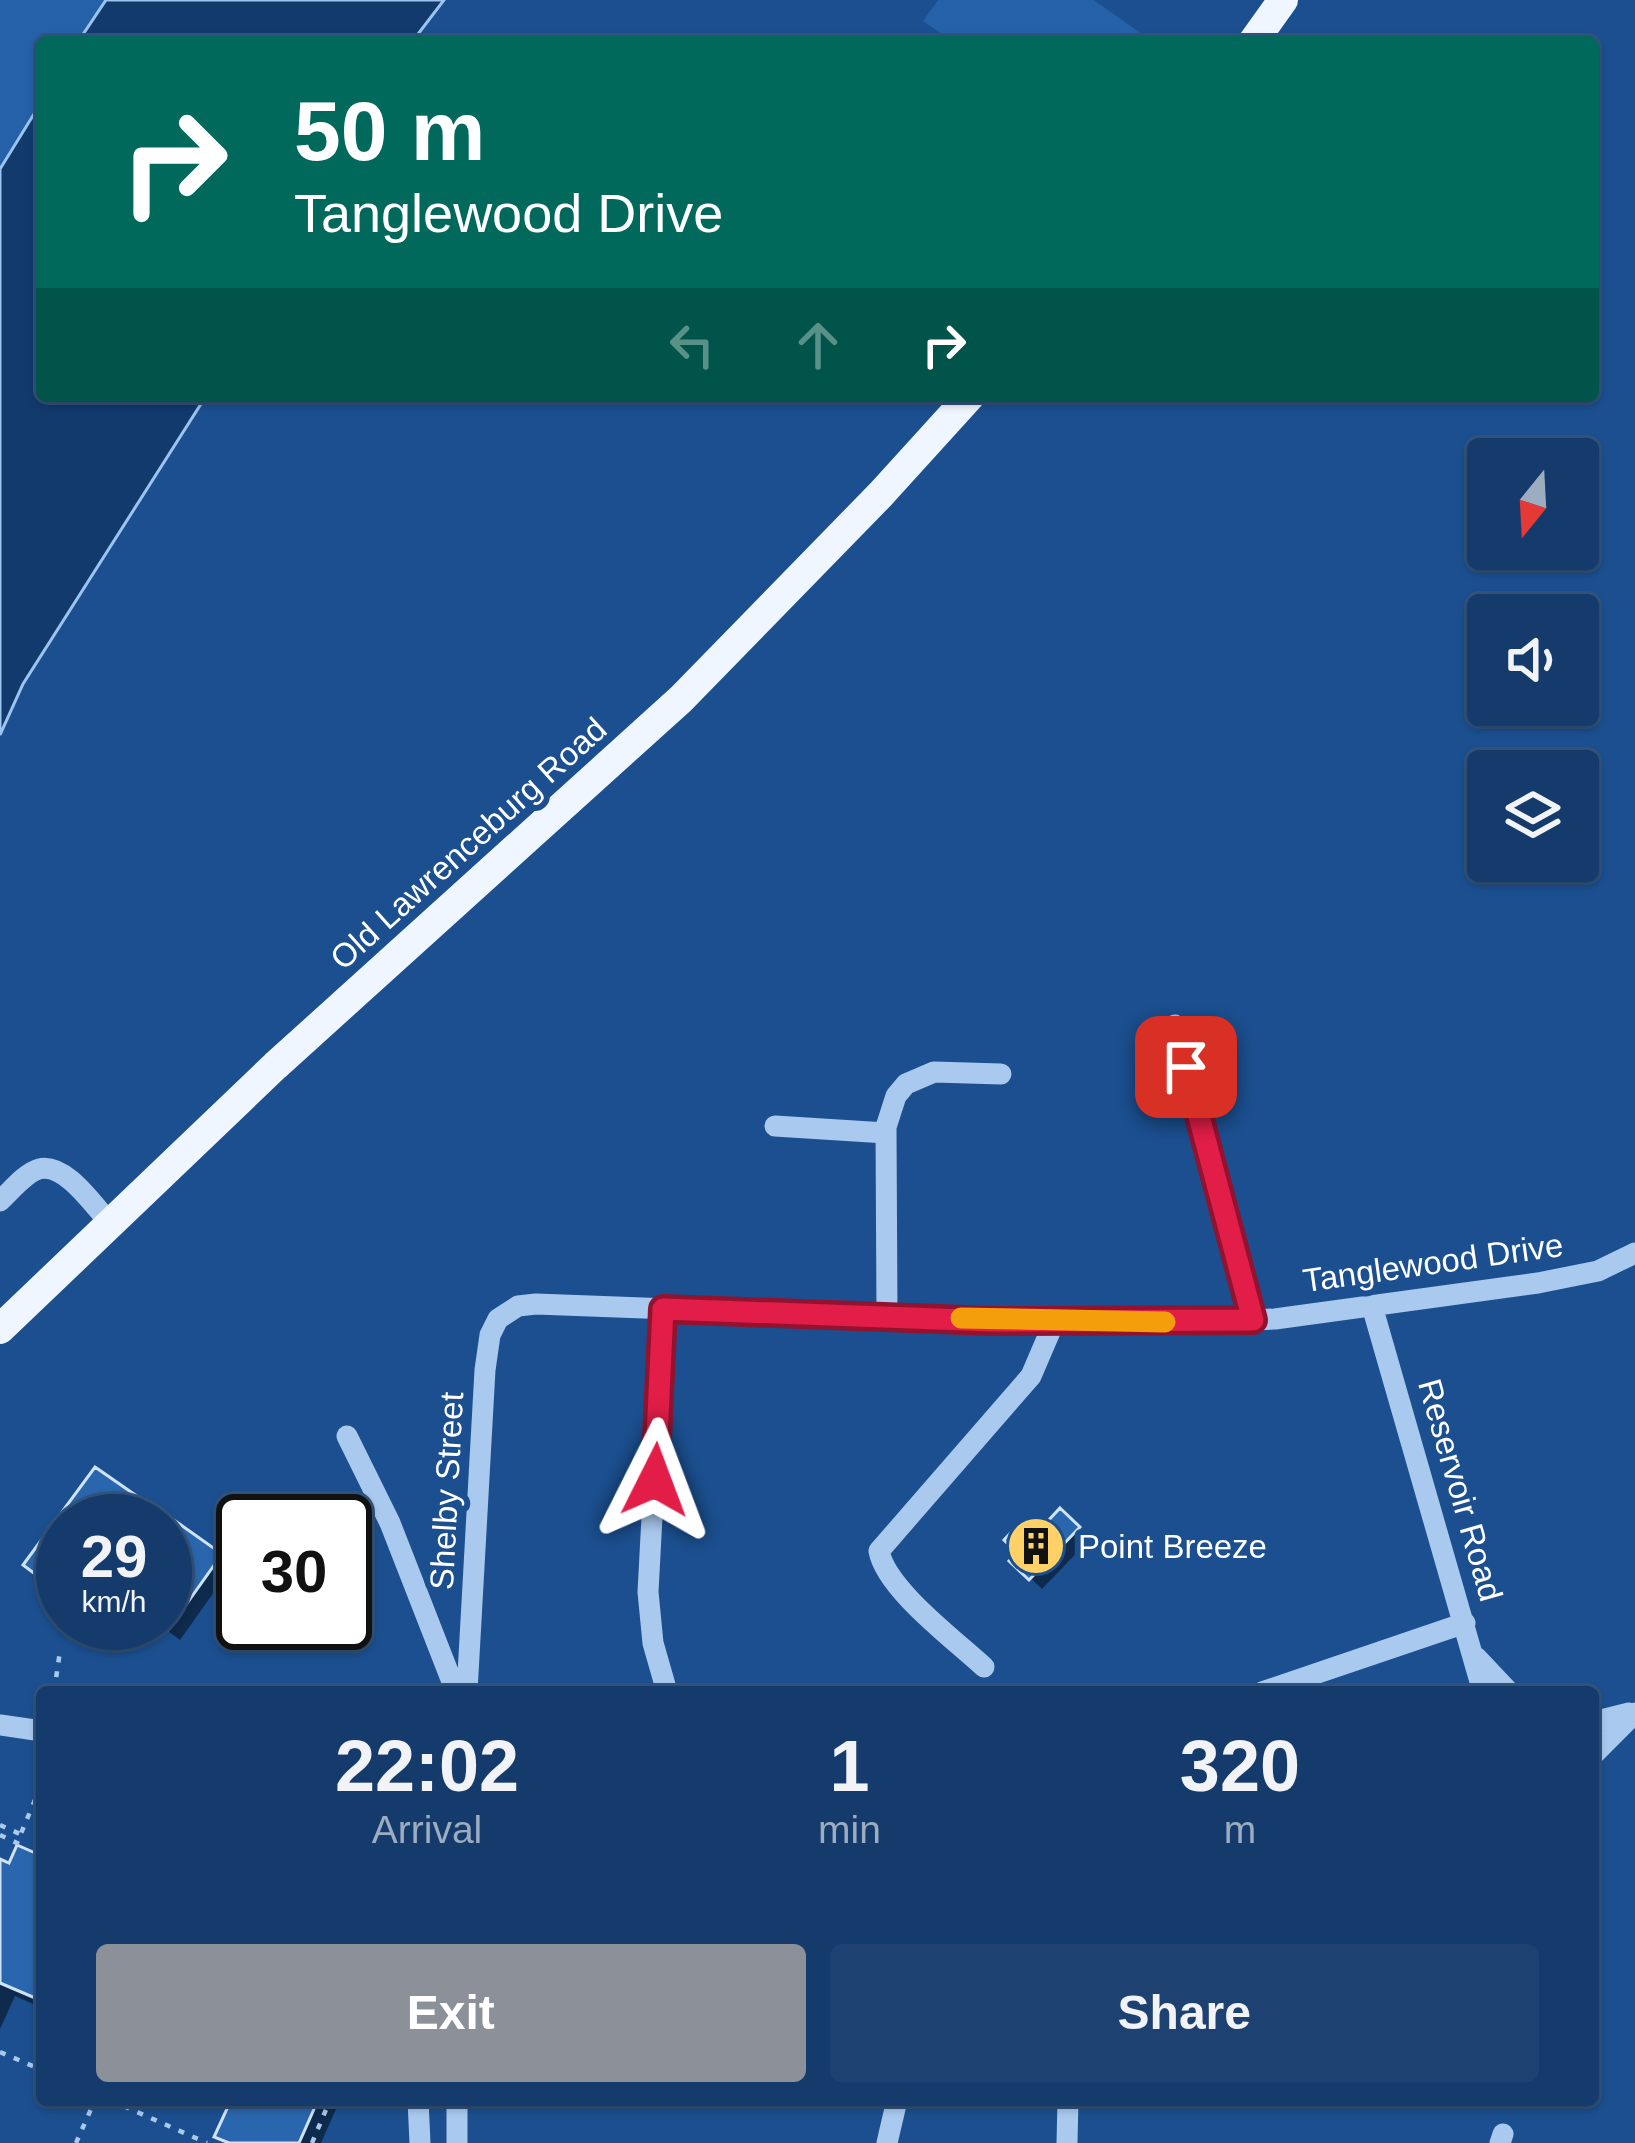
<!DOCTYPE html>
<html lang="en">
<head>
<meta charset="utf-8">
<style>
  body { margin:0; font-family:Helvetica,sans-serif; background:#1d4271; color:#f1f3f6; height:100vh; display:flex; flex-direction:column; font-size:45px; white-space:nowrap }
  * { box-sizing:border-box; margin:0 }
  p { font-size:39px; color:#9dadc1 }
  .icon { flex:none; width:66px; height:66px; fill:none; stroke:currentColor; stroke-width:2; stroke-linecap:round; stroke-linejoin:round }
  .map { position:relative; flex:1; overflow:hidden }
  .drawer { position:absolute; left:36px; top:1686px; width:1563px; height:420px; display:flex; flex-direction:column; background:#143b6b; border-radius:12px; box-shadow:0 3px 9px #0004,0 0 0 3px #33557e }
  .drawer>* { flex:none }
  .top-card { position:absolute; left:36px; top:36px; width:1563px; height:366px; border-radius:12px; box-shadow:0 3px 9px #0004,0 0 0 3px #33557e; background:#00695c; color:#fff; overflow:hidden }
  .needle { width:78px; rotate:198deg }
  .fabs { position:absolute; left:1467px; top:438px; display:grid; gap:24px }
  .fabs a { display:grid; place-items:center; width:132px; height:132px; border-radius:12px; background:#143b6b; box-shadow:0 3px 9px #0004,0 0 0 3px #33557e; font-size:60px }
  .speed { position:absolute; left:36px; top:1494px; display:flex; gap:24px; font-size:60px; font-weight:700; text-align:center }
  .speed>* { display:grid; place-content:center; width:156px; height:156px; border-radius:50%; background:#143b6b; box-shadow:0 3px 9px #0004,0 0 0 3px #33557e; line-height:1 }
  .speed small { font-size:30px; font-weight:400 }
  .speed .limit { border:6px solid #111; border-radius:18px; background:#fff; color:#111 }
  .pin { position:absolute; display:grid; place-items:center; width:102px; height:102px; color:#fff; margin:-51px; border-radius:24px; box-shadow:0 6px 18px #0006 }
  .me { position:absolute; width:132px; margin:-66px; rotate:3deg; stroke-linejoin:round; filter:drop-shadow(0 0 9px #0008) }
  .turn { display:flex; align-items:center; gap:42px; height:252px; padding:0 60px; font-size:54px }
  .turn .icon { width:156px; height:156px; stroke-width:2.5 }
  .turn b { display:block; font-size:84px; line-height:102px }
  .lanes { display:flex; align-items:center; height:114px; padding:0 60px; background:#0003; justify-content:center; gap:60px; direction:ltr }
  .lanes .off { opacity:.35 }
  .eta { display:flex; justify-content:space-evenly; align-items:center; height:204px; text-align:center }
  .eta b { font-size:72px; font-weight:700; line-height:84px }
  .button { display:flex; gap:24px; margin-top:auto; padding:24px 60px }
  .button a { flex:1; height:138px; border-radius:12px; background:#8c9099; color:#fff; font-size:48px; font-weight:700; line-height:138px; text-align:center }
  .button a+a { background:#1d4271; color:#f1f3f6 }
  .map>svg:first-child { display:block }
  .green { fill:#2461a8 }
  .water { fill:#123a6d; stroke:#9cc4f0; stroke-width:3 }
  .shadow { fill:#0007 }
  .building { fill:#2a66ad; stroke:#cfe3fa; stroke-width:3 }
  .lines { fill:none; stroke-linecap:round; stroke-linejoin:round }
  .path { stroke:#a9c9ee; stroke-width:4.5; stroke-dasharray:6 9; stroke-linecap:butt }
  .minor { stroke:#a9c9ee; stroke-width:21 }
  .major { stroke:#f0f6ff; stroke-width:30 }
  .route-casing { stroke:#92132f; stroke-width:30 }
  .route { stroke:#e11d48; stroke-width:21 }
  .slow { stroke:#f59e0b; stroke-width:21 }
  .labels { text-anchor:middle; stroke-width:12; stroke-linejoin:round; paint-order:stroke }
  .street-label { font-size:33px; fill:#fff; stroke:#1b4f8f }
  .poi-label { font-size:33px; fill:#fff; stroke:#1b4f8f; text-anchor:start }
</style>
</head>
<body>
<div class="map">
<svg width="1635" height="2143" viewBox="0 0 1635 2143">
  <rect width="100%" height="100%" fill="#1b4f8f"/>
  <!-- green -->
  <path class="green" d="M0,0H106L78,42H42V101L0,169Z
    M938,0H1094L1153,42H953L923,21Z"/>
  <!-- water -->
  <path class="water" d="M106,0H444L412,42H78Z
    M42,101V396H206L23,684L0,735V169Z"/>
  <!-- shadow -->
  <path class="shadow" d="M96,1471L153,1515L150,1521H63V1594L26,1564Z
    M1060,1512L1089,1540L1042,1589L1013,1561Z
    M165,1517L231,1568L180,1640L157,1623H165Z
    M42,1859V2008L15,1996L0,2029V1862L10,1867Z
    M234,2100H340L321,2143H225L218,2136Z"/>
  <!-- building -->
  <path class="building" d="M95,1467L144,1501L133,1521H63V1595L23,1565Z
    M1060,1508L1080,1527L1029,1580L1009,1561L1017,1553L1004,1540L1019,1524L1033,1537Z
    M164,1513L222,1554L168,1630L157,1623H165V1521H159Z
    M17,1845L42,1856V2001L0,1983V1859L9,1863Z
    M231,2100H318L299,2143H229L214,2137Z"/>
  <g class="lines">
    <!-- path -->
    <path class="path" d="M54,1692L60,1651
      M0,1825L20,1834
      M0,1835L17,1843L42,1783
      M0,2052L42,2070
      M110,2100L207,2143
      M76,2143L95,2100
      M312,2143L330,2100"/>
    <!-- minor -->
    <path class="minor" d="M1175,1025L1253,1320
      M775,1126L886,1133
      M0,1201C11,1191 25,1173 39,1169C65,1162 94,1206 109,1222
      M1372,1306L1483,1692
      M663,1309L648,1592L653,1643L667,1692
      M887,1317L886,1127L896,1096L906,1084L934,1072L1001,1074
      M347,1436L390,1523L456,1692
      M1476,1657L1509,1692
      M984,1667C955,1640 886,1589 879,1551L1031,1376L1055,1320
      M467,1692L485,1370L490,1335L498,1319L518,1306L536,1304L992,1321L1206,1322L1275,1319L1538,1283L1598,1271L1635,1253
      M1262,1692L1465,1623
      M1593,1722L1629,1713
      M0,1725L42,1731
      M1593,1755L1635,1713
      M418,2100L420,2143
      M457,2143V2100
      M887,2143L897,2100
      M1067,2143L1068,2100
      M1500,2143L1503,2134"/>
    <!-- major -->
    <path class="major" d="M1253,42L1283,0
      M0,1329L275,1066L681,699L881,494L970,396"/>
  </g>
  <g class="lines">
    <!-- route casing -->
    <g class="route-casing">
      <path id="route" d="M655,1480L663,1309L992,1321L1253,1320L1186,1067"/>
    </g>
    <!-- route -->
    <use href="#route" class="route"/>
    <!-- slow -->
    <path class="slow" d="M961,1318L1165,1322"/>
  </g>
  <!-- icons -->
  <defs>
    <g id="building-disc" transform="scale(3)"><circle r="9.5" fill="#ffd166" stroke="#1b4f8f"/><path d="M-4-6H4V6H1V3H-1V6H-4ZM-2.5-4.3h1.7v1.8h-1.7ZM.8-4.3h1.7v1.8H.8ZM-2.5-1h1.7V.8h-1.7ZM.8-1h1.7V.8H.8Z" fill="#111"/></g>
  </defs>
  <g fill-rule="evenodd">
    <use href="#building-disc" x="1036" y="1546"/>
  </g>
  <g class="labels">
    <!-- street labels -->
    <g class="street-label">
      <text transform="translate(468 843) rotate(-42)" y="12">Old Lawrenceburg Road</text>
      <text transform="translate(1433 1262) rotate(-8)" y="12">Tanglewood Drive</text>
      <text transform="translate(1461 1490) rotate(74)" y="12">Reservoir Road</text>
      <text transform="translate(446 1491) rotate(-87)" y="12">Shelby Street</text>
    </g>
    <!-- poi labels -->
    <g class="poi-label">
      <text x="1078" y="1558">Point Breeze</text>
    </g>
  </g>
</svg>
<div class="fabs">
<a><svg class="needle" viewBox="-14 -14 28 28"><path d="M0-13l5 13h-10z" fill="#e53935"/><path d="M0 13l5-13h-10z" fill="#9dadc1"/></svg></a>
<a><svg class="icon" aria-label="sound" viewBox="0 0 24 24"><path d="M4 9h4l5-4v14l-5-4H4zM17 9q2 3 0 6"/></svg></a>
<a><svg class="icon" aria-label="layers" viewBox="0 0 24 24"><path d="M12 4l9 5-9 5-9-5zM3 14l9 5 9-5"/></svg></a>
</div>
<div class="speed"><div>29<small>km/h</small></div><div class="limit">30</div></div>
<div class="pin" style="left:1186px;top:1067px;background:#d93025"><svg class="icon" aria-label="arrive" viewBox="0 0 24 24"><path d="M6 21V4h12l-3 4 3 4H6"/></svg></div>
<svg class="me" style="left:655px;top:1480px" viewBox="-20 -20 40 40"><path d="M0-17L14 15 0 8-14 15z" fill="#e11d48" stroke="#fff" stroke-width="4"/></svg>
<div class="top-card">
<div class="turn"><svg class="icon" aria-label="right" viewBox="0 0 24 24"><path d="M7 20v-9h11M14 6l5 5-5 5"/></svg><div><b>50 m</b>Tanglewood Drive</div></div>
<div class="lanes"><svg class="icon off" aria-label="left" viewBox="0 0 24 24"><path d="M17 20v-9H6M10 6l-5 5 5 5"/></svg><svg class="icon off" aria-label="ahead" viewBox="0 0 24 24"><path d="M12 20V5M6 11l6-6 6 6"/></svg><svg class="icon" aria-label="right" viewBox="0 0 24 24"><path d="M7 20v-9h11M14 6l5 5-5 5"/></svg></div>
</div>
<section class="drawer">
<div class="eta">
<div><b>22:02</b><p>Arrival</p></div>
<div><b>1</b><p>min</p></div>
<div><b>320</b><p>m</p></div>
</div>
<div class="button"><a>Exit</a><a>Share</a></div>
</section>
</div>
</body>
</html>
